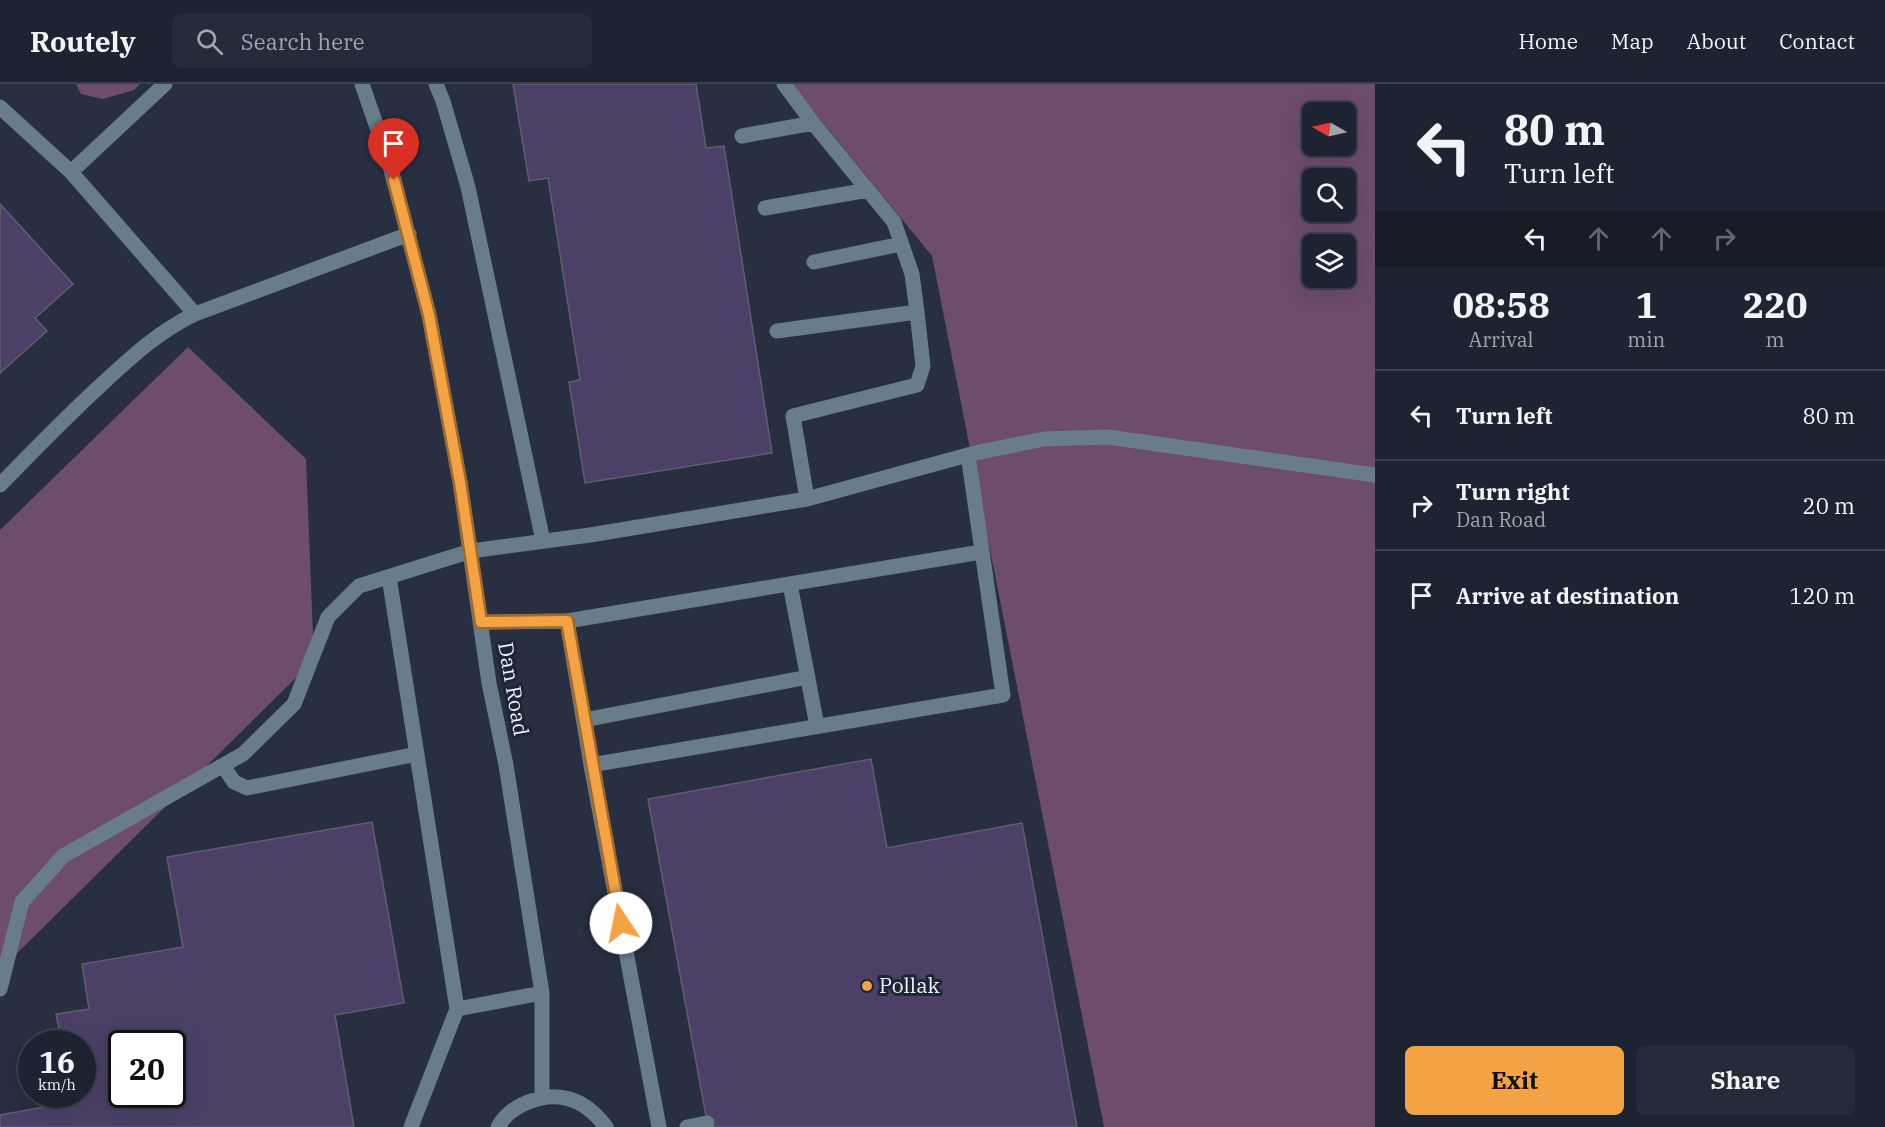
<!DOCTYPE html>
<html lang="en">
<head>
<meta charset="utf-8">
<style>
  body { margin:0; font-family:"IBM Plex Serif",serif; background:#252b38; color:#f1f3f6; height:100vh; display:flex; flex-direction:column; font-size:22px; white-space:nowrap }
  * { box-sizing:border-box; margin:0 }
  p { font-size:20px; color:#a0a4ab }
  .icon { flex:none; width:33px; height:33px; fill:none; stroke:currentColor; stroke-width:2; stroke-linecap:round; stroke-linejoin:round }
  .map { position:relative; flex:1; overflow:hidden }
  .details { display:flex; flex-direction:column; background:#1d2330; width:510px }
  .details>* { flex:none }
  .top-card { background:#1d2330; color:#f1f3f6; overflow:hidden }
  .needle { width:39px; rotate:279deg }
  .controls { position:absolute; left:1302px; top:18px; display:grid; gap:12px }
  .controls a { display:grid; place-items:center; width:54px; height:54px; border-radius:9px; background:#1d2330; box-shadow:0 6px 24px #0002,0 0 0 2px #3b404c; font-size:30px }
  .speed { position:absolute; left:18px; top:946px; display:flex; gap:12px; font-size:30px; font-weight:700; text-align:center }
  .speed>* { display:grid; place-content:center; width:78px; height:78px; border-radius:50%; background:#1d2330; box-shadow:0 6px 24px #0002,0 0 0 2px #3b404c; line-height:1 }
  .speed small { font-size:15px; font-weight:400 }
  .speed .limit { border:3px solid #111; border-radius:9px; background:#fff; color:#111 }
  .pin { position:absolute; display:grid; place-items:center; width:51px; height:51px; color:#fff; margin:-62px -26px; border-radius:50% 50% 50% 0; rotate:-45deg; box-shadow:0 0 6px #0007 }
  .pin .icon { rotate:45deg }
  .me { position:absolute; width:66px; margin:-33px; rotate:349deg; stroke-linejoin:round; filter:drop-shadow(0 0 4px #0008) }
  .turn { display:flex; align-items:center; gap:21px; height:126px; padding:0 30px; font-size:27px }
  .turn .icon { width:78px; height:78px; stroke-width:2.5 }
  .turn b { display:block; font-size:42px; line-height:51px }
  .lanes { display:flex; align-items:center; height:57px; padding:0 30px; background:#0003; justify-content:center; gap:30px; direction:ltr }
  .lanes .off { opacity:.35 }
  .eta { display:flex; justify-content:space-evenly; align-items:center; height:102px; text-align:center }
  .eta b { font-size:36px; font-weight:700; line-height:42px }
  .button { display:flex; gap:12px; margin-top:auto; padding:12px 30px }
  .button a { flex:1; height:69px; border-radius:9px; background:#f4a344; color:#111; font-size:24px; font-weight:700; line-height:69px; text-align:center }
  .button a+a { background:#252b38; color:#f1f3f6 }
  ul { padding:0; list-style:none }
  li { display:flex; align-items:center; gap:18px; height:90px; padding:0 30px; border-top:2px solid #3b404c }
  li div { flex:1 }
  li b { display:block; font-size:22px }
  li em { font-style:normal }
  header { display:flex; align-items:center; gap:36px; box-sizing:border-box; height:84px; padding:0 30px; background:#1d2330; border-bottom:2px solid #3b404c }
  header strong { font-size:28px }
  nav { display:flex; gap:33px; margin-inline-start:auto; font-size:21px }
  .search { width:420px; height:54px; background:#252b38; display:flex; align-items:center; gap:15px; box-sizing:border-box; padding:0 21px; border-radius:9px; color:#a0a4ab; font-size:22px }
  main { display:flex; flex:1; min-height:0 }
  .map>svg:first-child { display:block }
  .green { fill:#6d4d6a; fill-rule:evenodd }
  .building { fill:#4c4069; stroke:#635d72; stroke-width:1.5; fill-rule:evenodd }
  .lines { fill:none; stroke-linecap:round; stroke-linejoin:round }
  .minor { stroke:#687d89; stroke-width:15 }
  .route-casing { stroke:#9f6a2c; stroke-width:15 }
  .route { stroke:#f4a344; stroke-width:10 }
  .poi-dot { fill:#f4a344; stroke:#1e2535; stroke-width:2 }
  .labels { text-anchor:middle; stroke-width:6; stroke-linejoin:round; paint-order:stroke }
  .street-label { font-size:21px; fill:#eaeffb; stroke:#1e2535 }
  .poi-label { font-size:21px; fill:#eaeffb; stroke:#1e2535; text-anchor:start }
</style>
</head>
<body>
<header>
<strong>Routely</strong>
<div class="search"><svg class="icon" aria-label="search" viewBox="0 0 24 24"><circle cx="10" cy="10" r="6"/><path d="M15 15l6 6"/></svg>Search here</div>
<nav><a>Home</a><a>Map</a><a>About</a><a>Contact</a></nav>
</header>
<main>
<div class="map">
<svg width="1375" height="1043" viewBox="0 0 1375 1043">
  <rect width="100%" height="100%" fill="#272f40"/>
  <!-- green -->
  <path class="green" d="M76,0H140L134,6L103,15L81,10Z
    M791,0H1375V1043H1104L932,172ZM1312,28H1346V62H1312ZM1312,94H1346V128H1312ZM1312,160H1346V194H1312Z
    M188,263L306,375L314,576L0,886V446Z"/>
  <!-- building -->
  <path class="building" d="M513,0H696L706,64L724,62L772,369L585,399L569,298L580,296L548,94L529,97Z
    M0,120L73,200L35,234L47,247L0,289Z
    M871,675L887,764L1022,739L1077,1043H708L648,715Z
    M372,738L404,919L335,931L354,1043H0V1031L72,1018L70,1011H82V960H62L56,930L89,925L82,880L183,863L167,773ZM122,960H172V1011H122Z"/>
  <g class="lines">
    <!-- minor -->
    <path class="minor" d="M362,0L389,78L429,231L460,398L489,599L506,681L542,909V1012
      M436,0L443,17L468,103L543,457
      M784,0L813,39
      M0,23L71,88L195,230C159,247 130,274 101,301C66,333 33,367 0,401
      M742,52L813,39L894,138L912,190L917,228
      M71,88L165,0
      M765,124L868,106
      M814,178L901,160
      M195,230L409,150
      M777,247L917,228L923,282L917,301L793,332L807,415
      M389,493L457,925
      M790,500L817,642
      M567,537L591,681L1003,611L968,371
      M481,538L567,537L981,468
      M584,636L808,593
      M591,681L659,1043
      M223,682L234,698L247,704L417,670
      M0,905L22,818L63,772L243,670L294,620L328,533L359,502L471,467L590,451L807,415L975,369L1044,355L1108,353L1375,391
      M411,1043L457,925L542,909
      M498,1043C504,1032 514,1024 526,1019C558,1005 585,1015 606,1043
      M687,1043L707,1039"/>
  </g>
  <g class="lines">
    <!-- route casing -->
    <g class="route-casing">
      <path id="route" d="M394,96L429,231L460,398L481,538L567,537L621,839"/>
    </g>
    <!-- route -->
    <use href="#route" class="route"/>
  </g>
  <!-- markers -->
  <circle class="poi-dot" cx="867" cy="902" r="6"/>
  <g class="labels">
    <!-- street labels -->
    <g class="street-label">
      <text transform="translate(513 605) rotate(80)" y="7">Dan Road</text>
    </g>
    <!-- poi labels -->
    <g class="poi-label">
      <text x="879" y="909">Pollak</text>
    </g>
  </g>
</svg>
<div class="controls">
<a><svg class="needle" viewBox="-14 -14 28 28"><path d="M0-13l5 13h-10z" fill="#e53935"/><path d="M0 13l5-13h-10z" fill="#a0a4ab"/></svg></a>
<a><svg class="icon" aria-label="search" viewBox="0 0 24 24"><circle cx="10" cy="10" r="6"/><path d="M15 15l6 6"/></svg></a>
<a><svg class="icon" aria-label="layers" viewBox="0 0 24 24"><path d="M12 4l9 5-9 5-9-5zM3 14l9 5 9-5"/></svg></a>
</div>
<div class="speed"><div>16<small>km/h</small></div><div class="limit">20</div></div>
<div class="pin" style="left:394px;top:96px;background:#d93025"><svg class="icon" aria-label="arrive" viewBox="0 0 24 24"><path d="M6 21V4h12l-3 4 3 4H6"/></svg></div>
<svg class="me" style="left:621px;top:839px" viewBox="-20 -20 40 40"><circle r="19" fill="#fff"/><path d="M0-13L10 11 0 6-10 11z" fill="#f4a344"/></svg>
</div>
<section class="details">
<div class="top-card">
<div class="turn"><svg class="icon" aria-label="left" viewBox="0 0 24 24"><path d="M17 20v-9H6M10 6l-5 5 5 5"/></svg><div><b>80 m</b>Turn left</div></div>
<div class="lanes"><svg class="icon" aria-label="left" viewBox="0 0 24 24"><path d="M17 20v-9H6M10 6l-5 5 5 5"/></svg><svg class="icon off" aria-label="ahead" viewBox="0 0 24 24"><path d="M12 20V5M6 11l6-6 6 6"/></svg><svg class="icon off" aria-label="ahead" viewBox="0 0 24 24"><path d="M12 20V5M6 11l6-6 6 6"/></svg><svg class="icon off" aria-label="right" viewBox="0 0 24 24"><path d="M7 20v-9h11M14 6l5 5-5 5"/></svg></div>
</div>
<div class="eta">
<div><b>08:58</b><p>Arrival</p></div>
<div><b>1</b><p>min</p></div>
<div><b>220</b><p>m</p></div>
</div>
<ul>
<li><svg class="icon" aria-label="left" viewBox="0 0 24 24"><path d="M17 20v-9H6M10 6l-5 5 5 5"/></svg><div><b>Turn left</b></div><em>80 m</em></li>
<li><svg class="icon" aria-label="right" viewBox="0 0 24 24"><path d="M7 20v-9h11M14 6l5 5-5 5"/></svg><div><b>Turn right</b><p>Dan Road</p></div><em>20 m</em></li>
<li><svg class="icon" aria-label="arrive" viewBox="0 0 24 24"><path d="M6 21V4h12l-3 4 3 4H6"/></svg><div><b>Arrive at destination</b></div><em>120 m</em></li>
</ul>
<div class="button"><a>Exit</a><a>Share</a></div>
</section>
</main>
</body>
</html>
